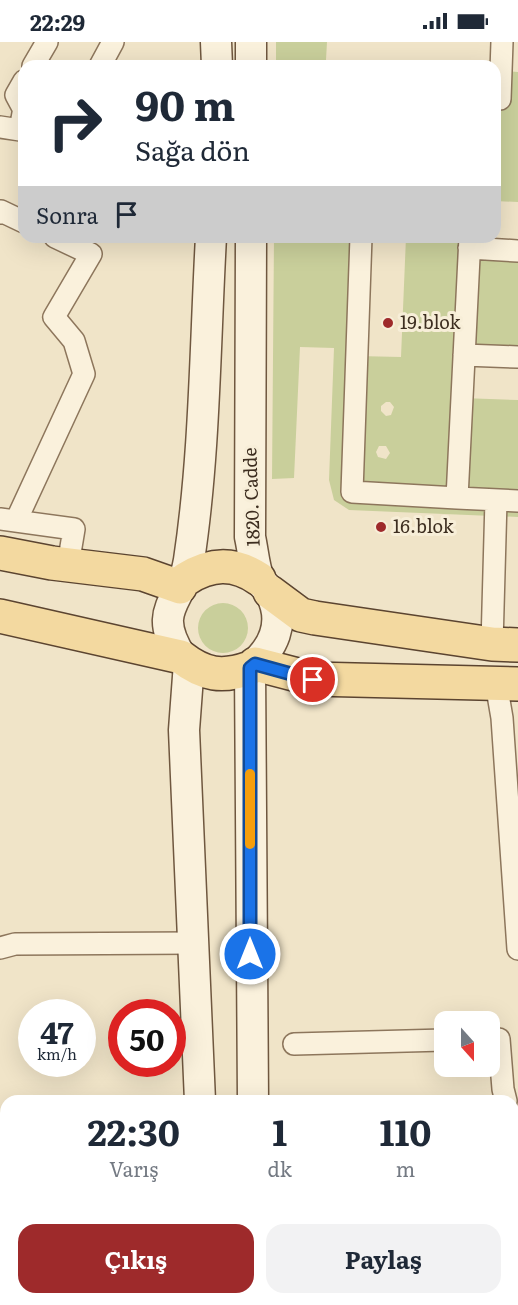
<!DOCTYPE html>
<html lang="tr">
<head>
<meta charset="utf-8">
<style>
  body { margin:0; font-family:Literata,serif; background:#f2f2f3; color:#1f2937; height:100vh; display:flex; flex-direction:column; font-size:22px; white-space:nowrap }
  * { box-sizing:border-box; margin:0 }
  p { font-size:20px; color:#747a83 }
  .icon { flex:none; width:33px; height:33px; fill:none; stroke:currentColor; stroke-width:2; stroke-linecap:round; stroke-linejoin:round }
  .map { position:relative; flex:1; overflow:hidden }
  .side { position:absolute; left:0px; top:1053px; width:519px; height:210px; display:flex; flex-direction:column; background:#fff; border-radius:18px 18px 0 0; box-shadow:0 6px 24px #0002 }
  .side>* { flex:none }
  .hud { position:absolute; left:18px; top:18px; width:483px; height:183px; border-radius:18px; box-shadow:0 6px 24px #0002; background:#fff; color:#1f2937; overflow:hidden }
  .needle { width:39px; rotate:159deg }
  .tools { position:absolute; left:434px; top:969px; display:grid; gap:12px }
  .tools a { display:grid; place-items:center; width:66px; height:66px; border-radius:12px; background:#fff; box-shadow:0 6px 24px #0002; font-size:30px }
  .speed { position:absolute; left:18px; top:957px; display:flex; gap:12px; font-size:30px; font-weight:700; text-align:center }
  .speed>* { display:grid; place-content:center; width:78px; height:78px; border-radius:50%; background:#fff; box-shadow:0 6px 24px #0002; line-height:1 }
  .speed small { font-size:15px; font-weight:400 }
  .speed .limit { border:9px solid #d22; background:#fff; color:#111 }
  .pin { position:absolute; display:grid; place-items:center; width:51px; height:51px; color:#fff; margin:-26px; border:3px solid #fff; border-radius:50%; box-shadow:0 2px 6px #0007 }
  .me { position:absolute; width:66px; margin:-33px; rotate:0deg; stroke-linejoin:round; filter:drop-shadow(0 0 4px #0008) }
  .turn { display:flex; align-items:center; gap:21px; height:126px; padding:0 18px; font-size:27px }
  .turn .icon { width:78px; height:78px; stroke-width:2.5 }
  .turn b { display:block; font-size:42px; line-height:51px }
  .then { display:flex; align-items:center; height:57px; padding:0 18px; background:#0003; gap:12px; font-size:22px }
  .eta { display:flex; justify-content:space-evenly; align-items:center; height:102px; text-align:center }
  .eta b { font-size:36px; font-weight:700; line-height:42px }
  .action { display:flex; gap:12px; margin-top:auto; padding:12px 18px }
  .action a { flex:1; height:69px; border-radius:18px; background:#9e2a2b; color:#fff; font-size:24px; font-weight:700; line-height:69px; text-align:center }
  .action a+a { background:#f2f2f3; color:#1f2937 }
  .status { display:flex; justify-content:space-between; align-items:center; height:42px; padding:0 30px; background:#fff; direction:ltr }
  .status svg { height:16px; fill:currentColor }
  .map>svg:first-child { display:block }
  .green { fill:#c9cf9b; fill-rule:evenodd }
  .lines { fill:none; stroke-linecap:round; stroke-linejoin:round }
  .minor-casing { stroke:#8d765c; stroke-width:24 }
  .secondary-casing { stroke:#6f573f; stroke-width:33 }
  .primary-casing { stroke:#5b4430; stroke-width:36 }
  .minor { stroke:#faf1dc; stroke-width:21 }
  .secondary { stroke:#faf1dc; stroke-width:30 }
  .primary { stroke:#f3d9a0; stroke-width:33 }
  .route-casing { stroke:#114b97; stroke-width:15 }
  .route { stroke:#1a73e8; stroke-width:10 }
  .slow { stroke:#f59e0b; stroke-width:10 }
  .poi-dot { fill:#9e2a2b; stroke:#f7eed8; stroke-width:2 }
  .labels { text-anchor:middle; stroke-width:6; stroke-linejoin:round; paint-order:stroke }
  .poi-label { font-size:18px; fill:#3d2e20; stroke:#f7eed8; text-anchor:start }
  .street-label { font-size:18px; fill:#3d2e20; stroke:#f7eed8 }
</style>
</head>
<body>
<div class="status"><b>22:29</b><svg viewBox="0 0 49 12"><path d="M0 12V9h3v3zM5 12V6h3v6zM10 12V3h3v9zM15 12V0h3v12zM26 1h20v11H26zM47 4h2v5h-2z"/></svg></div>
<div class="map">
<svg width="518" height="1263" viewBox="0 0 518 1263">
  <rect width="100%" height="100%" fill="#f0e4c8"/>
  <!-- green -->
  <path class="green" d="M276,0H327L326,18L412,24H276Z
    M495,28L518,30V160L495,159Z
    M274,195H361L357,314L401,315L406,195H470L518,208V315L464,313L462,356L518,358V475L349,468L334,458L329,438L334,306L300,305L294,436L272,437ZM386,360H390L394,365L391,373L386,374L381,369V364ZM379,404H386L390,411L386,417L378,415L376,410Z
    M198 586a25 25 0 1 1 50 0a25 25 0 1 1-50 0Z"/>
  <g class="lines">
    <!-- minor casing -->
    <g class="minor-casing">
      <path id="minor" d="M33,24L47,0
        M100,24L113,0
        M500,57L502,0
        M23,66L16,53L24,39
        M0,85L20,88L24,66
        M0,171L1,169L24,180
        M361,195L352,450L457,456
        M470,195L457,456L518,459
        M469,206L518,209
        M464,313L518,315
        M0,477L74,487L68,523
        M16,479L84,332L74,299L54,275L91,212L55,195
        M492,602L496,458
        M496,641L502,676L518,907
        M0,906L15,902L194,901
        M499,997L503,1047L506,1059
        M294,1002L444,998
        M513,1077L518,1090"/>
    </g>
    <!-- secondary casing -->
    <g class="secondary-casing">
      <path id="secondary" d="M216,0L217,24
        M251,24V0
        M251,195L250,495C253,508 254,525 259,537C262,542 268,546 271,552C286,581 273,607 250,626L253,1059
        M181,615C150,565 183,561 189,518C205,412 205,302 211,195
        M189,621L184,688L200,1059
        M208,1257V1263
        M261,1257V1263"/>
    </g>
    <!-- primary casing -->
    <g class="primary-casing">
      <path id="primary" d="M0,511L52,521L143,532L180,545
        M186,537C211,521 234,520 259,537
        M270,550L301,573L315,576L492,602L518,603
        M0,574L181,615C204,633 222,636 250,626
        M255,622L313,637L518,642"/>
    </g>
    <!-- minor -->
    <use href="#minor" class="minor"/>
    <!-- secondary -->
    <use href="#secondary" class="secondary"/>
    <!-- primary -->
    <use href="#primary" class="primary"/>
  </g>
  <g class="lines">
    <!-- route casing -->
    <g class="route-casing">
      <path id="route" d="M250,912V626L255,622L313,638"/>
    </g>
    <!-- route -->
    <use href="#route" class="route"/>
    <!-- slow -->
    <path class="slow" d="M250,732V802"/>
  </g>
  <!-- markers -->
  <g class="poi-dot">
    <circle cx="388" cy="281" r="6"/>
    <circle cx="381" cy="485" r="6"/>
  </g>
  <g class="labels">
    <!-- poi labels -->
    <g class="poi-label">
      <text x="400" y="287">19.blok</text>
      <text x="393" y="491">16.blok</text>
    </g>
    <!-- street labels -->
    <g class="street-label">
      <text transform="translate(252 455) rotate(-92)" y="6">1820. Cadde</text>
    </g>
  </g>
</svg>
<div class="tools">
<a><svg class="needle" viewBox="-14 -14 28 28"><path d="M0-13l5 13h-10z" fill="#e53935"/><path d="M0 13l5-13h-10z" fill="#747a83"/></svg></a>
</div>
<div class="speed"><div>47<small>km/h</small></div><div class="limit">50</div></div>
<div class="pin" style="left:313px;top:638px;background:#d93025"><svg class="icon" aria-label="arrive" viewBox="0 0 24 24"><path d="M6 21V4h12l-3 4 3 4H6"/></svg></div>
<svg class="me" style="left:250px;top:912px" viewBox="-20 -20 40 40"><circle r="17" fill="#1a73e8" stroke="#fff" stroke-width="3"/><path d="M0-11L8 9 0 5-8 9z" fill="#fff"/></svg>
<div class="hud">
<div class="turn"><svg class="icon" aria-label="right" viewBox="0 0 24 24"><path d="M7 20v-9h11M14 6l5 5-5 5"/></svg><div><b>90 m</b>Sağa dön</div></div>
<div class="then">Sonra<svg class="icon" aria-label="arrive" viewBox="0 0 24 24"><path d="M6 21V4h12l-3 4 3 4H6"/></svg></div>
</div>
<section class="side">
<div class="eta">
<div><b>22:30</b><p>Varış</p></div>
<div><b>1</b><p>dk</p></div>
<div><b>110</b><p>m</p></div>
</div>
<div class="action"><a>Çıkış</a><a>Paylaş</a></div>
</section>
</div>
</body>
</html>
